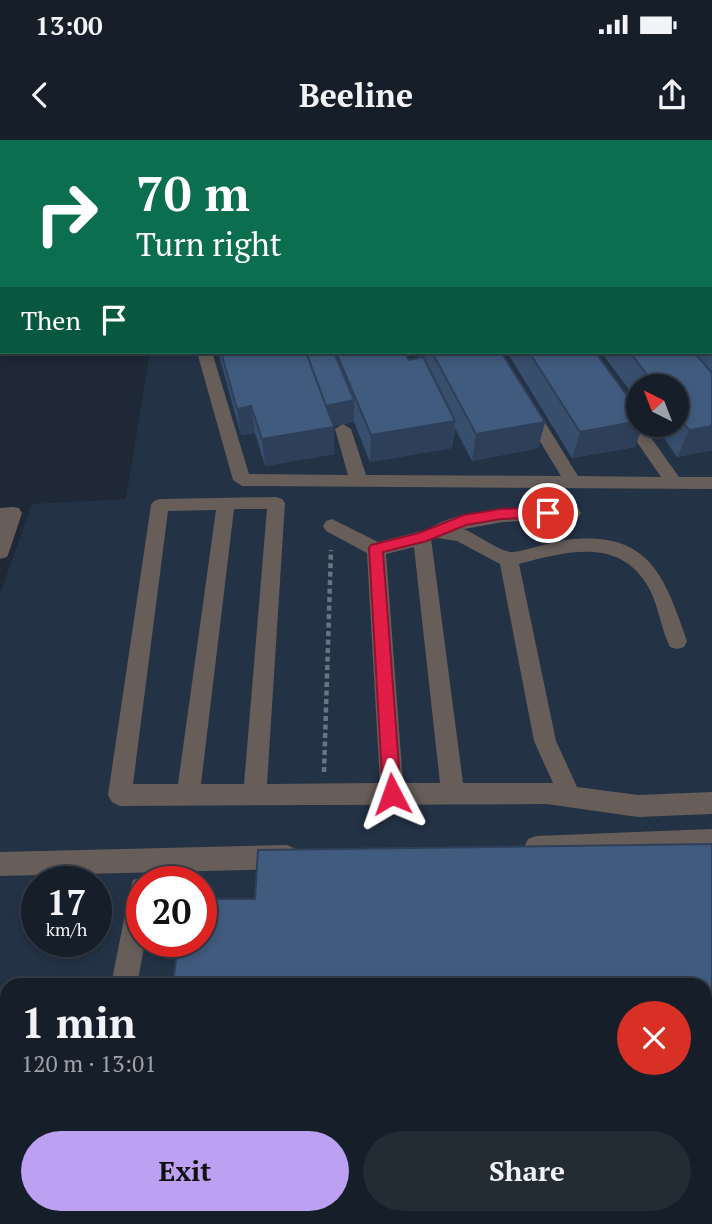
<!DOCTYPE html>
<html lang="en">
<head>
<meta charset="utf-8">
<style>
  body { margin:0; font-family:"PT Serif",serif; background:#232b35; color:#f1f3f6; height:100vh; display:flex; flex-direction:column; font-size:26px; white-space:nowrap }
  * { box-sizing:border-box; margin:0 }
  p { font-size:23px; color:#9ea2a8 }
  .icon { flex:none; width:38px; height:38px; fill:none; stroke:currentColor; stroke-width:2; stroke-linecap:round; stroke-linejoin:round }
  .map { position:relative; flex:1; overflow:hidden }
  .details { position:absolute; left:0px; top:838px; width:712px; height:247px; display:flex; flex-direction:column; background:#161e29; border-radius:21px 21px 0 0; box-shadow:0 4px 10px #0003,0 0 0 2px #353c46 }
  .details>* { flex:none }
  .banner { position:absolute; left:0px; top:0px; width:712px; height:214px; box-shadow:0 4px 10px #0003,0 0 0 2px #353c46; background:#0b6e4f; color:#fff; overflow:hidden }
  .needle { width:46px; rotate:318deg }
  .fabs { position:absolute; left:626px; top:234px; display:grid; gap:14px }
  .fabs a { display:grid; place-items:center; width:63px; height:63px; border-radius:50%; background:#161e29; box-shadow:0 4px 10px #0003,0 0 0 2px #353c46; font-size:35px }
  .speed { position:absolute; left:21px; top:726px; display:flex; gap:14px; font-size:35px; font-weight:700; text-align:center }
  .speed>* { display:grid; place-content:center; width:91px; height:91px; border-radius:50%; background:#161e29; box-shadow:0 4px 10px #0003,0 0 0 2px #353c46; line-height:1 }
  .speed small { font-size:18px; font-weight:400 }
  .speed .limit { border:10px solid #d22; background:#fff; color:#111 }
  .pin { position:absolute; display:grid; place-items:center; width:60px; height:60px; color:#fff; margin:-30px; border:4px solid #fff; border-radius:50%; box-shadow:0 2px 7px #0007 }
  .me { position:absolute; width:77px; margin:-38px; rotate:356deg; stroke-linejoin:round; filter:drop-shadow(0 0 5px #0008) }
  .turn { display:flex; align-items:center; gap:24px; height:147px; padding:0 21px; font-size:32px }
  .turn .icon { width:91px; height:91px; stroke-width:2.5 }
  .turn b { display:block; font-size:49px; line-height:60px }
  .then { display:flex; align-items:center; height:66px; padding:0 21px; background:#0003; gap:14px; font-size:26px }
  .round { display:grid; place-items:center; flex:none; width:74px; height:74px; border-radius:37px; background:#232b35 }
  .overview { display:flex; align-items:center; justify-content:space-between; height:119px; padding:0 21px }
  h1 { font-size:42px; font-weight:800; line-height:52px }
  .action { display:flex; gap:14px; margin-top:auto; padding:14px 21px }
  .action a { flex:1; height:80px; border-radius:42px; background:#bca0f2; color:#111; font-size:28px; font-weight:800; line-height:80px; text-align:center }
  .action a+a { background:#232b35; color:#f1f3f6 }
  .status { display:flex; justify-content:space-between; align-items:center; height:49px; padding:0 35px; background:#161e29; direction:ltr }
  .status svg { height:19px; fill:currentColor }
  header { display:flex; justify-content:space-between; align-items:center; height:91px; padding:0 21px; background:#161e29; font-size:32px; font-weight:800 }
  .map>svg:first-child { display:block }
  .built { fill:#243246; fill-rule:evenodd }
  .lines { fill:none; stroke-linecap:round; stroke-linejoin:round }
  .path { stroke:#6a7380; stroke-width:4.5; stroke-dasharray:5 3.5; stroke-linecap:butt }
  .minor { fill:#675e59; fill-rule:evenodd }
  .wall { fill:#384e6d }
  .shaded-wall { fill:#2e4059 }
  .building { fill:#415b7f; stroke:#2e4059; stroke-width:2 }
  .route { fill:#e11d48; stroke:#92132f; stroke-width:2 }
</style>
</head>
<body>
<div class="status"><b>13:00</b><svg viewBox="0 0 49 12"><path d="M0 12V9h3v3zM5 12V6h3v6zM10 12V3h3v9zM15 12V0h3v12zM26 1h20v11H26zM47 4h2v5h-2z"/></svg></div>
<header><svg class="icon" aria-label="back" viewBox="0 0 24 24"><path d="M15 5l-7 7 7 7"/></svg>Beeline<svg class="icon" aria-label="share" viewBox="0 0 24 24"><path d="M12 15V3M7 8l5-5 5 5M5 13v7h14v-7"/></svg></header>
<div class="map">
<svg width="712" height="1084" viewBox="0 0 712 1084">
  <rect width="100%" height="100%" fill="#1e2837"/>
  <!-- built -->
  <path class="built" d="M0,0H712V1084H0V454L32,364L126,359L150,212H710V2H2L0,175ZM639,247H677V285H639ZM37,742H96V802H37ZM142,742H201V802H142ZM7,845H705V1078H7Z"/>
  <g class="lines">
    <!-- path -->
    <path class="path" d="M324,632L331,410"/>
    <!-- minor -->
    <path class="minor" d="M114,0H126L113,2Z
      M464,0H476V2H464Z
      M558,0H570L557,2Z
      M688,0H700L701,2H689Z
      M710,81H712V89H710Z
      M710,159H712V167H710Z
      M197,212H212L249,334L348,335L335,289L343,284L351,289L366,335L561,336L519,267L527,262L533,263L578,336L661,337L615,270L623,265C631,267 639,277 639,285H642L679,337H712V349L242,346L233,340Z
      M276,357L282,359L285,363L267,644L380,643L367,413L326,391L323,386L326,381L332,379L378,402L422,391L429,393L431,398L463,643H553L534,601L500,424L457,401L431,397L428,392C442,368 545,367 572,367L578,368L581,373L578,378L503,382L464,389C476,394 502,413 513,412C531,410 548,402 566,400C648,390 664,434 687,501L684,507L677,509L670,507C661,489 659,468 650,450C622,396 567,411 519,424L556,601L577,647L638,655L712,652V674L638,677L547,664L120,666L112,662L108,655L151,365L154,361L160,359ZM234,369H267L244,644H201ZM216,370L178,644H133L168,371ZM414,407L440,643H403L386,414Z
      M13,367L19,368L22,373L9,412L7,417L0,419V368Z
      M712,689V711L536,718L528,715L524,707L528,699L536,696Z
      M287,705L296,709L299,717L296,725L287,729L0,736V712Z
      M142,737L151,742H142V802H145L137,845H111L130,749L133,740Z
      M67,1078H97L96,1084H66Z
      M419,1078H449L451,1084H421Z"/>
  </g>
  <!-- wall -->
  <path class="wall" d="M710,180H712V310L677,317L655,285H677V247H639V263L601,212H710Z
    M218,212H404L409,220L419,218L415,212H501L545,282L538,308L472,321L455,288L452,308L370,322L354,282L333,286L334,314L265,326L255,293L241,295Z
    M507,212H595L635,307L572,318Z
    M712,704V914L705,915V845L255,759Z"/>
  <!-- shaded-wall -->
  <path class="shaded-wall" d="M354,260V282L325,287L324,266Z
    M251,266L255,293L241,295L237,269Z
    M455,281L452,308L370,322L371,295Z
    M639,281V285H643L635,307L572,318L580,292Z
    M545,282L538,308L472,321L476,294Z
    M712,286V310L677,317L689,290Z
    M334,287V314L265,326L262,299Z"/>
  <!-- building -->
  <path class="building" d="M710,180H712V201L710,200Z
    M221,212H306L334,287L262,299L251,266L237,269Z
    M306,212H334L354,260L326,266Z
    M336,212H404L409,220L423,217L455,281L371,295Z
    M432,212H501L545,282L476,294Z
    M529,212H595L639,272V281L580,292Z
    M630,212H694L712,233V286L689,290L677,274V247H656Z
    M712,704V908H705V845H173L178,802H201V759H255L258,710Z
    M705,930L712,959V964H705Z"/>
  <!-- route -->
  <path class="route" d="M548,368L553,370V377L501,379L466,385L427,401L383,412L401,654L398,660L392,662L386,660L383,654L369,408L371,405L419,393L464,375L501,369Z"/>
</svg>
<div class="fabs">
<a><svg class="needle" viewBox="-14 -14 28 28"><path d="M0-13l5 13h-10z" fill="#e53935"/><path d="M0 13l5-13h-10z" fill="#9ea2a8"/></svg></a>
</div>
<div class="speed"><div>17<small>km/h</small></div><div class="limit">20</div></div>
<div class="pin" style="left:548px;top:373px;background:#d93025"><svg class="icon" aria-label="arrive" viewBox="0 0 24 24"><path d="M6 21V4h12l-3 4 3 4H6"/></svg></div>
<svg class="me" style="left:392px;top:654px" viewBox="-20 -20 40 40"><path d="M0-17L14 15 0 8-14 15z" fill="#e11d48" stroke="#fff" stroke-width="4"/></svg>
<div class="banner">
<div class="turn"><svg class="icon" aria-label="right" viewBox="0 0 24 24"><path d="M7 20v-9h11M14 6l5 5-5 5"/></svg><div><b>70 m</b>Turn right</div></div>
<div class="then">Then<svg class="icon" aria-label="arrive" viewBox="0 0 24 24"><path d="M6 21V4h12l-3 4 3 4H6"/></svg></div>
</div>
<section class="details">
<div class="overview"><div><h1>1 min</h1><p>120 m · 13:01</p></div><a class="round" style="background:#d93025;color:#fff"><svg class="icon" aria-label="close" viewBox="0 0 24 24"><path d="M6 6l12 12M18 6L6 18"/></svg></a></div>
<div class="action"><a>Exit</a><a>Share</a></div>
</section>
</div>
</body>
</html>
